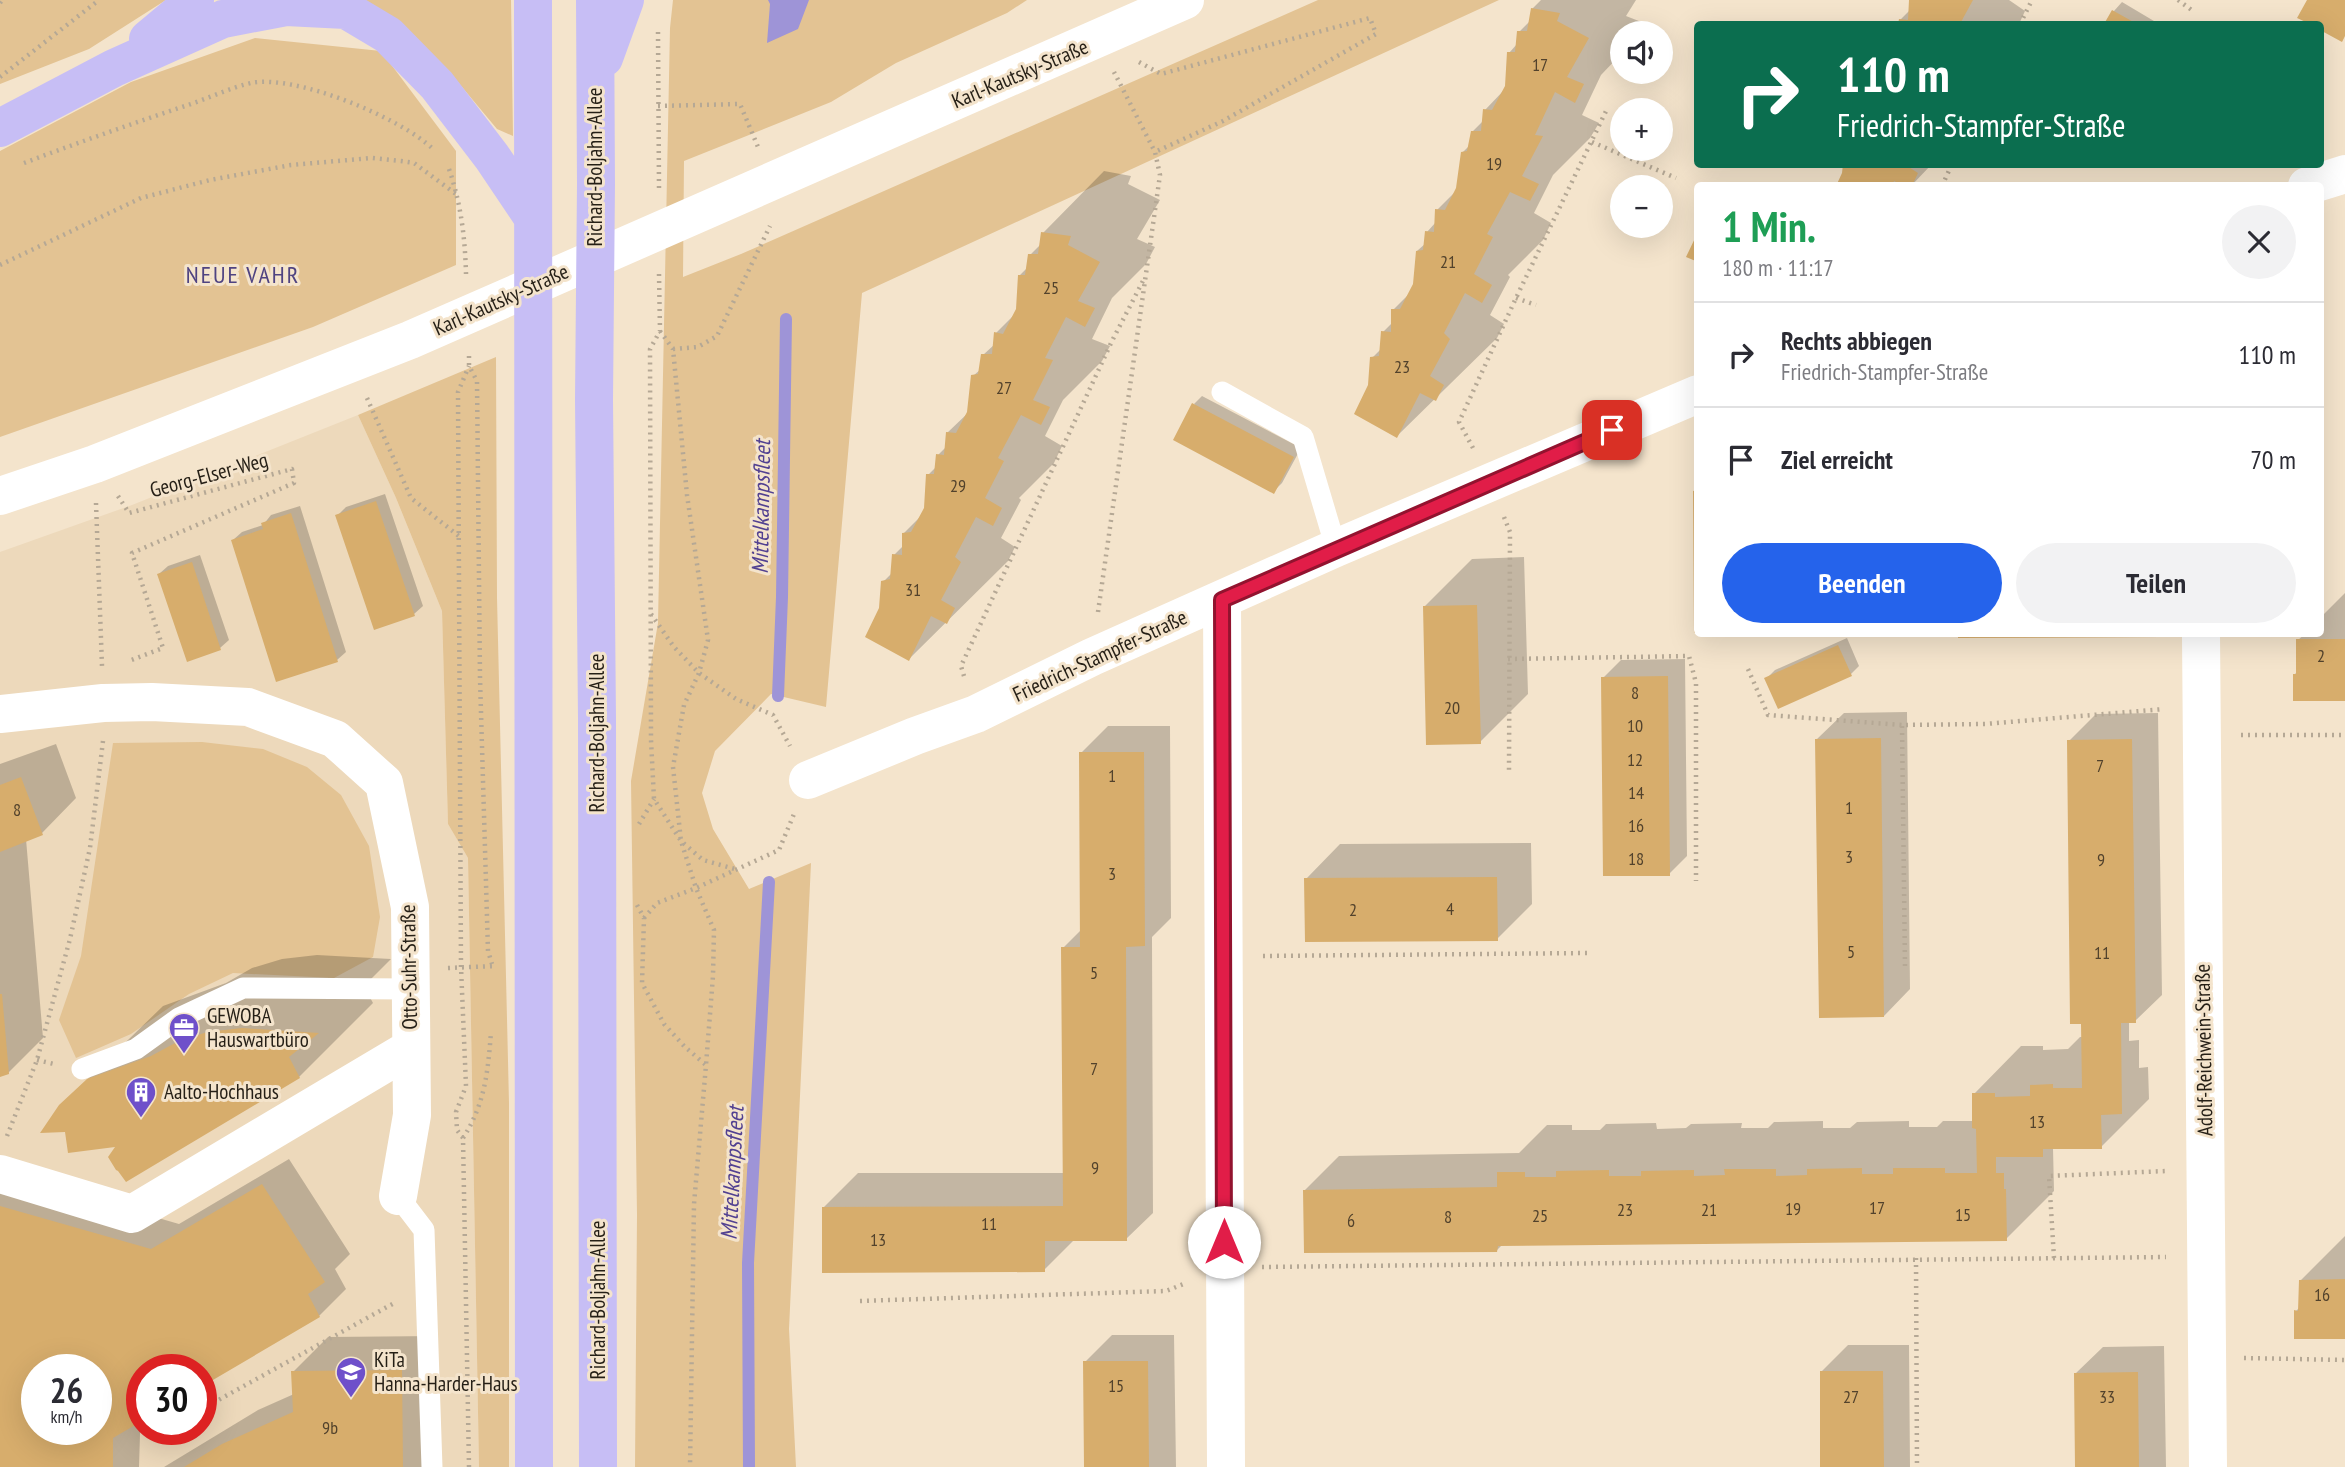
<!DOCTYPE html>
<html lang="de">
<head>
<meta charset="utf-8">
<style>
  body { margin:0; font-family:"PT Sans Narrow",sans-serif; background:#f2f2f3; color:#2b2b33; height:100vh; display:flex; flex-direction:column; font-size:26px; white-space:nowrap }
  * { box-sizing:border-box; margin:0 }
  p { font-size:23px; color:#7c7c81 }
  .icon { flex:none; width:38px; height:38px; fill:none; stroke:currentColor; stroke-width:2; stroke-linecap:round; stroke-linejoin:round }
  .map { position:relative; flex:1; overflow:hidden }
  .side { position:absolute; left:1694px; top:182px; width:630px; height:455px; display:flex; flex-direction:column; background:#fff; border-radius:7px; box-shadow:0 7px 28px #0002 }
  .side>* { flex:none }
  .hud { position:absolute; left:1694px; top:21px; width:630px; height:147px; border-radius:7px; box-shadow:0 7px 28px #0002; background:#0b6e4f; color:#fff; overflow:hidden }
  .fabs { position:absolute; left:1610px; top:21px; display:grid; gap:14px }
  .fabs a { display:grid; place-items:center; width:63px; height:63px; border-radius:50%; background:#fff; box-shadow:0 7px 28px #0002; font-size:35px }
  .speed { position:absolute; left:21px; top:1354px; display:flex; gap:14px; font-size:35px; font-weight:700; text-align:center }
  .speed>* { display:grid; place-content:center; width:91px; height:91px; border-radius:50%; background:#fff; box-shadow:0 7px 28px #0002; line-height:1 }
  .speed small { font-size:18px; font-weight:400 }
  .speed .limit { border:10px solid #d22; background:#fff; color:#111 }
  .pin { position:absolute; display:grid; place-items:center; width:60px; height:60px; color:#fff; margin:-30px; border-radius:14px; box-shadow:0 4px 10px #0006 }
  .me { position:absolute; width:77px; margin:-38px; rotate:0deg; stroke-linejoin:round; filter:drop-shadow(0 0 5px #0008) }
  .turn { display:flex; align-items:center; gap:24px; height:147px; padding:0 28px; font-size:32px }
  .turn .icon { width:91px; height:91px; stroke-width:2.5 }
  .turn b { display:block; font-size:49px; line-height:60px }
  .round { display:grid; place-items:center; flex:none; width:74px; height:74px; border-radius:37px; background:#f2f2f3 }
  .head { display:flex; align-items:center; justify-content:space-between; height:119px; padding:0 28px }
  h1 { font-size:42px; font-weight:700; line-height:52px; color:#1e9e55 }
  .button { display:flex; gap:14px; margin-top:auto; padding:14px 28px }
  .button a { flex:1; height:80px; border-radius:42px; background:#2563eb; color:#fff; font-size:28px; font-weight:700; line-height:80px; text-align:center }
  .button a+a { background:#f2f2f3; color:#2b2b33 }
  ul { padding:0; list-style:none }
  li { display:flex; align-items:center; gap:21px; height:105px; padding:0 28px; border-top:2px solid #e1e1e2 }
  li div { flex:1 }
  li b { display:block; font-size:26px }
  li em { font-style:normal }
  .map>svg:first-child { display:block }
  .built { fill:#edd9bb; fill-rule:evenodd }
  .green { fill:#e3c393 }
  .water { fill:#9e94d7 }
  .shadow { fill:#0003; fill-rule:evenodd }
  .lines { fill:none; stroke-linecap:round; stroke-linejoin:round }
  .stream { stroke:#9e94d7; stroke-width:12 }
  .building { fill:#d7ad6c; fill-rule:evenodd }
  .path { stroke:#b5a895; stroke-width:4.5; stroke-dasharray:2 5; stroke-linecap:butt }
  .lane { stroke:#fff; stroke-width:21 }
  .street { stroke:#fff; stroke-width:38 }
  .secondary { stroke:#fff; stroke-width:38 }
  .primary { stroke:#c7bef5; stroke-width:38 }
  .route-casing { stroke:#92132f; stroke-width:18 }
  .route { stroke:#e11d48; stroke-width:12 }
  .labels { text-anchor:middle; stroke-width:6; stroke-linejoin:round; paint-order:stroke }
  .number-label { font-size:18px; fill:#52422c }
  .street-label { font-size:21px; fill:#251f16; stroke:#f4e4cc }
  .poi-label { font-size:21px; fill:#251f16; stroke:#f4e4cc; text-anchor:start }
  .water-label { font-size:23px; font-style:italic; fill:#524191; stroke:#f4e4cc }
  .quarter-label { font-size:24px; letter-spacing:2px; fill:#4f4381; stroke:#f4e4cc }
</style>
</head>
<body>
<div class="map">
<svg width="2345" height="1467" viewBox="0 0 2345 1467">
  <rect width="100%" height="100%" fill="#f4e4cc"/>
  <!-- built -->
  <path class="built" d="M358,415L396,498L442,611L448,824L468,858L479,1467H0V552L132,505ZM37,1370H96V1430H37ZM142,1370H201V1430H142Z"/>
  <!-- green -->
  <path class="green" d="M0,0H166L89,49L0,84Z
    M350,0H511L513,136L497,129L447,69Z
    M673,0H1027L1007,13L896,63L831,102L684,161L683,277L741,254L1318,0H1499L862,293L826,707L771,694L715,751L702,793L713,829L749,889L811,863L789,1329L796,1467H635L637,1215L631,781L658,623L670,28Z
    M255,38L381,51L456,151V265L313,327L0,437V151L131,82Z
    M496,357L497,598L509,1103V1467H479L468,858L448,824L442,611L396,498L358,415Z
    M202,742L263,749L307,767L341,795L369,846L380,917L373,957L334,978L233,973L189,994L131,1034L76,1058L59,1020L81,956L113,743Z"/>
  <!-- water -->
  <path class="water" d="M768,0H809L798,29L767,43L770,4Z"/>
  <!-- shadow -->
  <path class="shadow" d="M1541,0H1636L1626,16L1644,23L1639,33H1622V53L1601,75L1582,115L1599,123L1590,138L1553,175L1534,213L1551,223L1543,240L1508,275L1510,277L1490,315L1504,324L1497,338L1397,436L1370,386L1372,358L1382,348L1383,332L1393,322V310L1411,292L1415,284L1417,251L1426,243L1427,232L1436,222L1437,210L1458,189L1462,153L1470,145L1472,132L1484,120L1485,110L1506,88L1509,53L1517,44L1519,32L1531,20L1532,9Z
    M1911,0H2009L2025,11L2019,24H1900V20L1910,10Z
    M2122,2L2159,24H2106L2114,11Z
    M1844,164H1932L1911,186H1838L1844,174Z
    M1104,171L1131,176L1128,184L1160,200L1137,239L1155,247L1146,264L1112,298L1092,339L1110,346L1102,361L1063,400L1045,436L1062,446L1054,463L1019,498L1021,500L1001,538L1015,547L1008,561L909,659L880,609L883,582L893,572L894,555L904,545V533L922,515L926,508L928,475L937,466L938,455L947,446V433L969,412L973,376L981,369L983,355L995,344L996,333L1017,312L1019,276L1028,267L1030,255L1041,244L1043,233Z
    M1202,396L1301,448L1282,483L1274,491L1194,404Z
    M385,494L423,606L414,614L337,516L346,507Z
    M300,506L346,652L337,660L233,540L242,532L263,525L271,515Z
    M200,555L229,640L220,648L159,574L168,566Z
    M1524,557L1528,694L1480,742L1424,607L1472,559Z
    M2345,593V699L2295,674L2298,671V640L2305,634H2320V618Z
    M1959,634H2161L1959,636Z
    M1847,638L1859,666L1851,674L1766,679L1775,670Z
    M1685,659L1687,856L1669,874L1603,678L1621,660Z
    M1907,712L1910,989L1884,1016L1817,739L1844,713Z
    M2158,713L2162,995L2135,1021H2129V1041L2139,1040V1068L2148,1067L2149,1099L2101,1147L2053,1148L2054,1191L2006,1239L1503,1244L1497,1250L1304,1191L1339,1156L1519,1153L1547,1125H1572V1130H1600L1606,1124L1656,1123L1657,1129L1686,1128L1691,1124L1742,1123L1741,1128H1768L1774,1122L1823,1121V1128H1850L1857,1122L1909,1121V1127H1937L1943,1121H1974V1094L2021,1046H2043V1050L2068,1049L2080,1037H2083L2069,741L2096,714Z
    M1108,726H1170L1171,918L1152,937L1153,1213L1126,1239H1075L1044,1270L823,1208L858,1173H1064L1063,948L1082,929L1081,753Z
    M56,744L76,798L42,833L26,839L43,1038L8,1073L0,1076V764Z
    M1531,843L1532,904L1497,939L1306,879L1340,844Z
    M317,955L391,959L364,986L373,1003L299,1077L118,1144L60,1106L163,1006L226,983L252,968L282,959Z
    M289,1159L350,1254L335,1269L346,1289L319,1316L201,1370H142L139,1467H0V1172L179,1224ZM37,1370H96V1430H37Z
    M2345,1236V1338L2296,1311L2300,1307L2301,1280Z
    M1112,1335H1174L1176,1467H1086L1085,1362Z
    M436,1336L423,1467H164L258,1410L294,1394L293,1372L328,1337Z
    M1848,1345H1909L1910,1467H1822L1821,1372Z
    M2164,1346L2166,1467H2077L2076,1373L2103,1347Z"/>
  <g class="lines">
    <!-- stream -->
    <path class="stream" d="M778,696L782,597L786,319
      M749,1467L748,1263L769,882"/>
  </g>
  <!-- building -->
  <path class="building" d="M1909,0H1973L1961,22L1965,24H1898L1899,19L1908,20Z
    M2307,0H2345V36L2342,42L2320,30V24H2310L2297,18Z
    M1531,8L1560,13L1557,21L1589,38L1567,77L1584,84L1575,103L1555,92L1535,135L1543,136L1522,176L1539,184L1530,201L1510,192L1487,234L1493,237L1474,274L1492,285L1482,303L1465,293L1444,333L1450,339L1430,376L1444,385L1436,401L1420,393L1397,438L1354,414L1368,385L1370,357L1379,356L1381,331L1391,332V309H1400L1413,284L1416,251L1423,250L1425,231L1434,232L1435,209L1445,210L1456,188L1461,152L1467,151L1471,131H1481L1483,109L1492,110L1505,86L1507,52H1515L1517,31H1527Z
    M2112,10L2137,24H2104Z
    M1843,164H1904L1918,173L1912,186H1904L1894,181L1892,186H1836L1842,173Z
    M1041,232L1071,236L1068,245L1100,262L1078,301L1095,308L1085,327L1066,317L1045,358L1053,360L1033,400L1050,407L1041,425L1021,415L998,458L1004,461L985,498L1002,508L993,526L976,517L955,557L961,562L941,600L955,608L947,624L931,616L909,661L865,637L879,608L881,581L890,579L892,554L902,555V533L911,532L924,508L926,474H934L936,454L944,455L946,432L956,433L967,412L971,375L978,374L981,354H992L994,332L1003,334L1016,309L1018,275H1025L1028,254H1038Z
    M1698,232V262L1686,257Z
    M1192,403L1294,457L1274,494L1173,440Z
    M1698,490V633H1694L1693,491Z
    M376,501L415,616L374,630L335,515Z
    M291,513L338,662L276,682L231,540L263,529L261,523Z
    M192,562L221,650L187,662L157,574Z
    M1477,605L1481,744L1426,745L1423,606Z
    M1958,634H2161V637L1958,638Z
    M2296,639H2345V701H2293V674H2296Z
    M1838,645L1852,676L1778,709L1764,678Z
    M1668,676L1670,876H1603L1601,677Z
    M1881,738L1884,1017L1819,1018L1815,739Z
    M2132,739L2136,1023H2121L2122,1114L2101,1115L2102,1149H2043V1157H1996V1173H2004V1189H2006L2007,1241L1498,1246L1497,1252L1304,1253L1303,1190L1497,1187V1172H1525V1177H1556V1171L1609,1170V1176H1641V1171L1694,1170V1176L1725,1175L1724,1169H1776V1176L1807,1175V1169L1862,1168V1174H1893V1168H1945V1173H1977L1976,1129L1972,1128V1093H1995V1097L2030,1096V1085L2053,1084V1088H2082L2081,1024H2070L2067,740Z
    M1079,752H1144L1145,946L1126,947L1127,1241H1045V1272L822,1273V1207L1063,1206L1061,947H1080Z
    M21,777L43,835L0,852V785Z
    M1497,877L1498,941L1305,942L1304,878Z
    M0,994H2L9,1074L0,1077Z
    M242,1028L319,1033L289,1057L300,1078L126,1182L118,1171L116,1170L108,1157L115,1147L68,1153L65,1132L40,1133L59,1105L87,1079L151,1056L177,1042L207,1032Z
    M262,1184L325,1282L308,1294L320,1317L201,1387V1370H142V1421L113,1438V1467H0V1206L151,1249ZM37,1370H96V1430H37Z
    M2345,1279V1339H2294V1310L2298,1311L2299,1280Z
    M1083,1361H1148L1149,1467H1084Z
    M402,1370L403,1467H184L222,1444L293,1412L291,1371Z
    M1820,1371H1883L1884,1467H1820Z
    M2138,1372L2139,1467H2075L2074,1373Z"/>
  <g class="lines">
    <!-- path -->
    <path class="path" d="M2178,0L2193,11
      M0,3L2,0
      M2020,24L2032,0
      M658,32L659,188
      M1139,62L1161,74L1370,18L1376,34L1223,121L1155,152
      M0,77L99,0
      M658,106L740,104L758,147
      M1592,142L1676,178
      M24,163C77,143 131,124 185,106C207,99 229,88 251,83C296,74 401,118 433,149
      M449,169C461,204 465,237 466,274
      M1942,186L1952,164
      M0,265L141,198L210,180L291,165L372,158L401,161L414,163L456,194
      M659,274L660,331L650,349L651,740L654,799L681,841L703,860L735,869
      M1516,298L1536,305
      M660,331L673,349L687,495L708,640L699,673L684,705L673,767L681,841L696,888L714,930L713,976L706,1065
      M673,349L698,347L717,336L770,226
      M469,356V366L477,381L480,678L488,951L492,964
      M367,398L411,498L460,537
      M1473,448L1459,422L1516,298L1608,107
      M118,496L129,513L292,469L294,483L132,553L163,648L129,661
      M96,503L102,666
      M1504,517L1510,532L1509,770
      M1098,612L1160,175L1155,152L1114,72
      M651,614L674,647L699,673L736,699L773,715L790,746
      M1508,659L1689,656L1696,683V881
      M1748,669L1768,715L1902,725
      M964,676L961,666L1112,341L1144,279
      M2241,735H2345
      M639,824L654,799
      M637,905L644,918L642,983L664,1024L685,1047L706,1065L694,1204L690,1467
      M644,918L657,903L696,888L779,850L794,814
      M1263,956L1589,953
      M1905,966L1902,725L1985,724L2164,709
      M448,968L495,966
      M37,1060L54,1064
      M7,1136L37,1060L70,939L90,848L103,741
      M463,1138L457,1130L456,1112L466,1086L461,967L458,392L469,366
      M1916,1258L1917,1467
      M2054,1258L2049,1176L2166,1171
      M1262,1267L2166,1257
      M860,1301L1166,1291L1186,1283
      M2244,1358L2345,1360
      M213,1403L396,1302
      M469,1467L463,1138C485,1104 488,1071 491,1032"/>
    <!-- lane -->
    <path class="lane" d="M1222,392L1303,437L1336,548
      M82,1069L136,1049L179,1018L243,988L410,989
      M398,1196L424,1230L432,1467"/>
    <!-- street -->
    <path class="street" d="M2307,186L2345,174
      M1222,600L1226,1467
      M2201,634L2208,1467
      M0,714L103,703L152,702L248,707L335,739L384,783L410,907L412,1115L398,1196
      M808,780L915,736L976,714L1092,657L1336,548L1698,394
      M0,1174L132,1214L411,1048"/>
    <!-- secondary -->
    <path class="secondary" d="M0,496L95,464L410,340L1185,0"/>
    <!-- primary -->
    <path class="primary" d="M533,0L534,1467
      M595,0L596,184L594,400L597,718L598,1467
      M148,39L195,0
      M604,58L625,0
      M0,128L114,68L223,19L286,7L346,10L388,35L437,85L492,157L533,218"/>
  </g>
  <g class="lines">
    <!-- route casing -->
    <g class="route-casing">
      <path id="route" d="M1224,1242L1222,600L1612,430"/>
    </g>
    <!-- route -->
    <use href="#route" class="route"/>
  </g>
  <!-- icons -->
  <defs>
    <g id="office-pin" transform="scale(1.575)"><path d="M0 17L-7.5 6A9.5 9.5 0 1 1 7.5 6Z" fill="#6e50ca" stroke="#f4e4cc"/><path d="M-6-3h4V-5.5h4V-3h4V5H-6ZM-1-4.5V-3h2v-1.5ZM-6 0V1H6V0Z" fill="#fff"/></g>
    <g id="building-pin" transform="scale(1.575)"><path d="M0 17L-7.5 6A9.5 9.5 0 1 1 7.5 6Z" fill="#6e50ca" stroke="#f4e4cc"/><path d="M-4-6H4V6H1V3H-1V6H-4ZM-2.5-4.3h1.7v1.8h-1.7ZM.8-4.3h1.7v1.8H.8ZM-2.5-1h1.7V.8h-1.7ZM.8-1h1.7V.8H.8Z" fill="#fff"/></g>
    <g id="school-pin" transform="scale(1.575)"><path d="M0 17L-7.5 6A9.5 9.5 0 1 1 7.5 6Z" fill="#6e50ca" stroke="#f4e4cc"/><path d="M0-5L7-2L0 1L-7-2ZM-4 1L0 2.5L4 1V4Q0 6-4 4Z" fill="#fff"/></g>
  </defs>
  <g fill-rule="evenodd">
    <use href="#office-pin" x="184" y="1028"/>
    <use href="#building-pin" x="141" y="1092"/>
    <use href="#school-pin" x="351" y="1372"/>
  </g>
  <g class="labels">
    <!-- number labels -->
    <g class="number-label">
      <text x="1540" y="71">17</text>
      <text x="1494" y="170">19</text>
      <text x="1448" y="268">21</text>
      <text x="1051" y="294">25</text>
      <text x="1402" y="373">23</text>
      <text x="1004" y="394">27</text>
      <text x="958" y="492">29</text>
      <text x="913" y="596">31</text>
      <text x="2321" y="662">2</text>
      <text x="1635" y="699">8</text>
      <text x="1452" y="714">20</text>
      <text x="1635" y="732">10</text>
      <text x="1635" y="766">12</text>
      <text x="2100" y="772">7</text>
      <text x="1112" y="782">1</text>
      <text x="1636" y="799">14</text>
      <text x="1849" y="814">1</text>
      <text x="17" y="816">8</text>
      <text x="1636" y="832">16</text>
      <text x="1849" y="863">3</text>
      <text x="1636" y="865">18</text>
      <text x="2101" y="866">9</text>
      <text x="1112" y="880">3</text>
      <text x="1450" y="915">4</text>
      <text x="1353" y="916">2</text>
      <text x="1851" y="958">5</text>
      <text x="2102" y="959">11</text>
      <text x="1094" y="979">5</text>
      <text x="1094" y="1075">7</text>
      <text x="2037" y="1128">13</text>
      <text x="1095" y="1174">9</text>
      <text x="1877" y="1214">17</text>
      <text x="1793" y="1215">19</text>
      <text x="1625" y="1216">23</text>
      <text x="1709" y="1216">21</text>
      <text x="1963" y="1221">15</text>
      <text x="1540" y="1222">25</text>
      <text x="1448" y="1223">8</text>
      <text x="1351" y="1227">6</text>
      <text x="989" y="1230">11</text>
      <text x="878" y="1246">13</text>
      <text x="2322" y="1301">16</text>
      <text x="1116" y="1392">15</text>
      <text x="1851" y="1403">27</text>
      <text x="2107" y="1403">33</text>
      <text x="330" y="1434">9b</text>
    </g>
    <!-- street labels -->
    <g class="street-label">
      <text transform="translate(1020 74) rotate(-23)" y="7">Karl-Kautsky-Straße</text>
      <text transform="translate(595 167) rotate(-90)" y="7">Richard-Boljahn-Allee</text>
      <text transform="translate(501 300) rotate(-24)" y="7">Karl-Kautsky-Straße</text>
      <text transform="translate(209 475) rotate(-15)" y="7">Georg-Elser-Weg</text>
      <text transform="translate(1100 656) rotate(-25)" y="7">Friedrich-Stampfer-Straße</text>
      <text transform="translate(597 733) rotate(-90)" y="7">Richard-Boljahn-Allee</text>
      <text transform="translate(409 967) rotate(-91)" y="7">Otto-Suhr-Straße</text>
      <text transform="translate(2204 1050) rotate(-91)" y="7">Adolf-Reichwein-Straße</text>
      <text transform="translate(598 1300) rotate(-90)" y="7">Richard-Boljahn-Allee</text>
    </g>
    <!-- poi labels -->
    <g class="poi-label">
      <text x="207" y="1023">GEWOBA<tspan x="207" dy="24">Hauswartbüro</tspan></text>
      <text x="164" y="1099">Aalto-Hochhaus</text>
      <text x="374" y="1367">KiTa<tspan x="374" dy="24">Hanna-Harder-Haus</tspan></text>
    </g>
    <!-- water labels -->
    <g class="water-label">
      <text transform="translate(761 507) rotate(-89)" y="8">Mittelkampsfleet</text>
      <text transform="translate(732 1173) rotate(-87)" y="8">Mittelkampsfleet</text>
    </g>
    <!-- quarter labels -->
    <g class="quarter-label">
      <text x="243" y="283">NEUE VAHR</text>
    </g>
  </g>
</svg>
<div class="fabs">
<a><svg class="icon" aria-label="sound" viewBox="0 0 24 24"><path d="M4 9h4l5-4v14l-5-4H4zM17 9q2 3 0 6"/></svg></a>
<a>+</a>
<a>−</a>
</div>
<div class="speed"><div>26<small>km/h</small></div><div class="limit">30</div></div>
<div class="pin" style="left:1612px;top:430px;background:#d93025"><svg class="icon" aria-label="arrive" viewBox="0 0 24 24"><path d="M6 21V4h12l-3 4 3 4H6"/></svg></div>
<svg class="me" style="left:1224px;top:1242px" viewBox="-20 -20 40 40"><circle r="19" fill="#fff"/><path d="M0-13L10 11 0 6-10 11z" fill="#e11d48"/></svg>
<div class="hud">
<div class="turn"><svg class="icon" aria-label="right" viewBox="0 0 24 24"><path d="M7 20v-9h11M14 6l5 5-5 5"/></svg><div><b>110 m</b>Friedrich-Stampfer-Straße</div></div>
</div>
<section class="side">
<div class="head"><div><h1>1 Min.</h1><p>180 m · 11:17</p></div><a class="round"><svg class="icon" aria-label="close" viewBox="0 0 24 24"><path d="M6 6l12 12M18 6L6 18"/></svg></a></div>
<ul>
<li><svg class="icon" aria-label="right" viewBox="0 0 24 24"><path d="M7 20v-9h11M14 6l5 5-5 5"/></svg><div><b>Rechts abbiegen</b><p>Friedrich-Stampfer-Straße</p></div><em>110 m</em></li>
<li><svg class="icon" aria-label="arrive" viewBox="0 0 24 24"><path d="M6 21V4h12l-3 4 3 4H6"/></svg><div><b>Ziel erreicht</b></div><em>70 m</em></li>
</ul>
<div class="button"><a>Beenden</a><a>Teilen</a></div>
</section>
</div>
</body>
</html>
